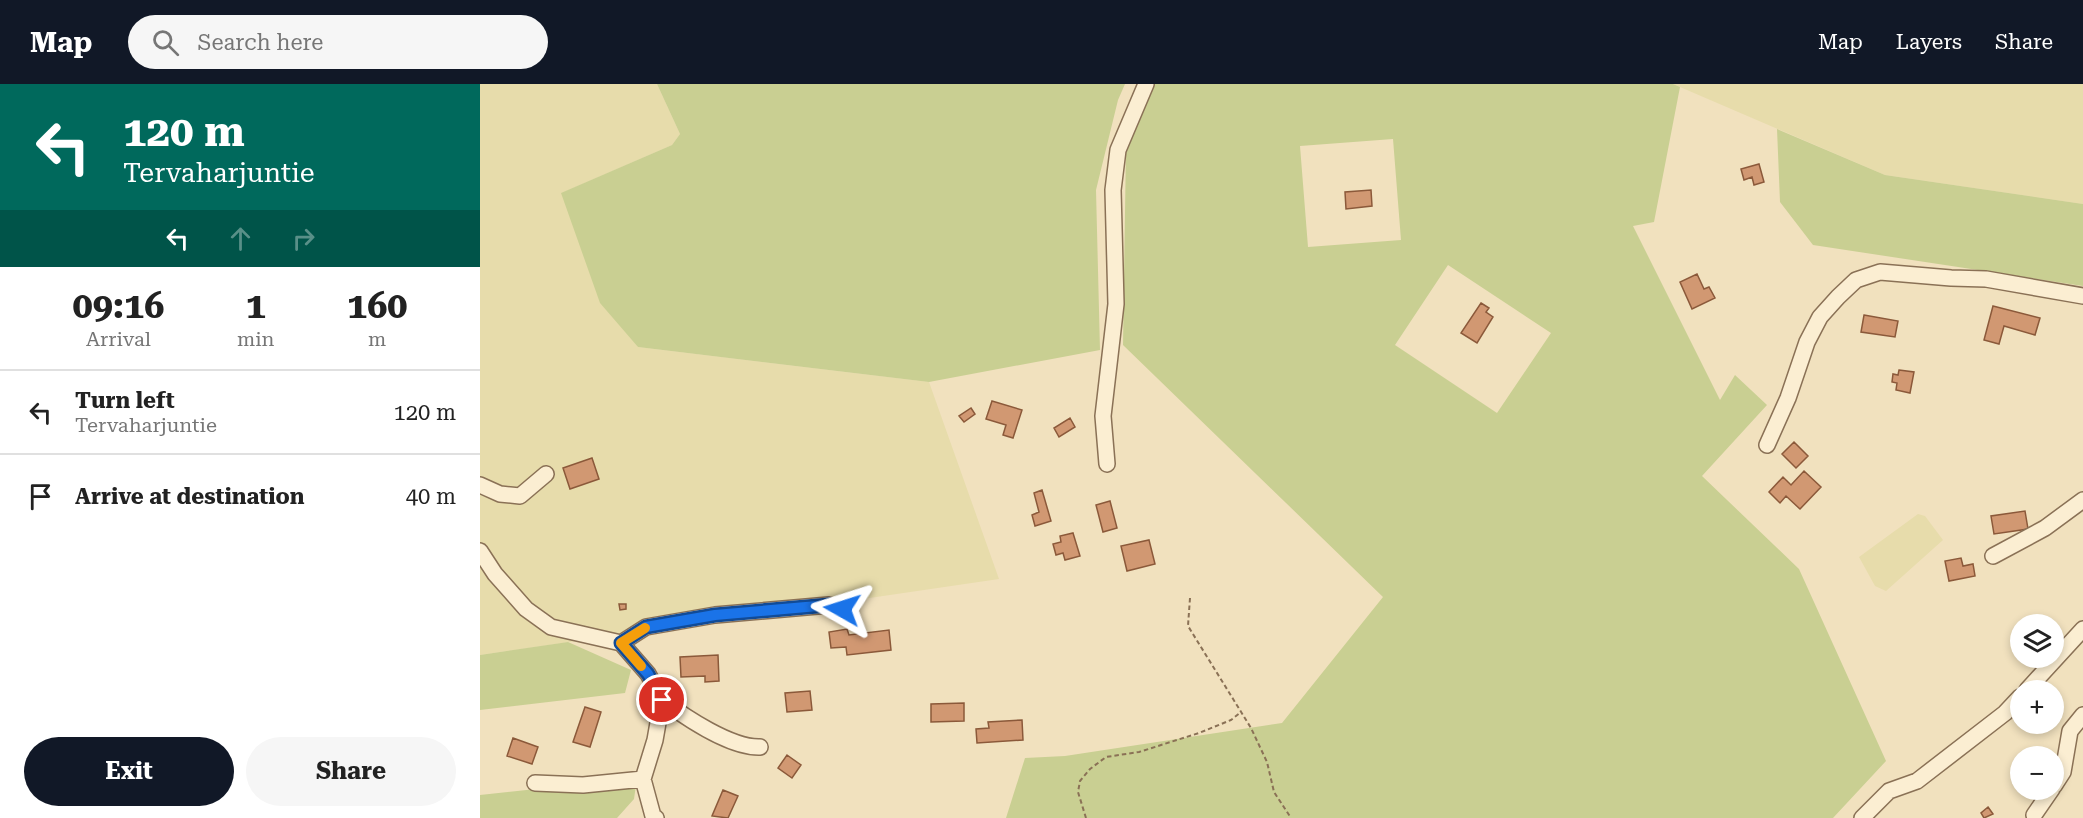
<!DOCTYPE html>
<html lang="en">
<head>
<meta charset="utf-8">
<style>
  body { margin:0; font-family:"Roboto Serif",serif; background:#f6f6f6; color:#222; height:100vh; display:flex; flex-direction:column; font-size:22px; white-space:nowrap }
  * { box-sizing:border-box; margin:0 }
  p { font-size:20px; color:#767676 }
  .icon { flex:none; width:33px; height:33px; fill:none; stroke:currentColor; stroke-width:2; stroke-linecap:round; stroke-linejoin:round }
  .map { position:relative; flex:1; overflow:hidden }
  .drawer { display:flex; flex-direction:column; background:#fff; width:480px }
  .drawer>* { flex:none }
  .top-card { background:#00695c; color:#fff; overflow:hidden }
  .controls { position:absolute; left:1530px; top:530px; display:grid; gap:12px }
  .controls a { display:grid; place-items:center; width:54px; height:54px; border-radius:50%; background:#fff; box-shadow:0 3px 9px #0003; font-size:30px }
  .pin { position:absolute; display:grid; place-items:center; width:51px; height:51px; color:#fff; margin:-26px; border:3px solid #fff; border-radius:50%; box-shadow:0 2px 6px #0007 }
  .me { position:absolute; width:66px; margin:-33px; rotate:276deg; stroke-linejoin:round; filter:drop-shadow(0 0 4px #0008) }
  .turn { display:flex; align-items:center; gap:21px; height:126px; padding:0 24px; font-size:27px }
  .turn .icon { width:78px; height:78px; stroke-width:2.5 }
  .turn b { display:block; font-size:42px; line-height:51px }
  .lanes { display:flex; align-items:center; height:57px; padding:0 24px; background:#0003; justify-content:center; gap:30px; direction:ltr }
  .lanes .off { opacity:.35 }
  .eta { display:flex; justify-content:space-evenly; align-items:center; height:102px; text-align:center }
  .eta b { font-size:36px; font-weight:700; line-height:42px }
  .cta { display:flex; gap:12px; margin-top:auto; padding:12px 24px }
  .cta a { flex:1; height:69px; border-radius:36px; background:#111827; color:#fff; font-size:24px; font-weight:700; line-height:69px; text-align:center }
  .cta a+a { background:#f6f6f6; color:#222 }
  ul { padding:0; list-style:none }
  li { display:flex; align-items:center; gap:18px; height:84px; padding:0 24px; border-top:2px solid #e0e0e0 }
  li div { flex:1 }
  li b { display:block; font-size:22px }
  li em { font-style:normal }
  header { display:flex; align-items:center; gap:36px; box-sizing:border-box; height:84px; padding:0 30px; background:#111827; color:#fff }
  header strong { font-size:28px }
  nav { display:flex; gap:33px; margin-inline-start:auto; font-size:21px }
  .search { width:420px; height:54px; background:#f6f6f6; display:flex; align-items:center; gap:15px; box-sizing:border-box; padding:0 21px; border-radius:33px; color:#767676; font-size:22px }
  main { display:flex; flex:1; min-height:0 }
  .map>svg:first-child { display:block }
  .farmland { fill:#e7dcab }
  .green { fill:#c9cf92; fill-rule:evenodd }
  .building { fill:#d19872; stroke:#8b593a; stroke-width:1.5 }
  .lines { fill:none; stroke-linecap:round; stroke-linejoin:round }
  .street-casing { stroke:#8a7156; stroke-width:18 }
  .path { stroke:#8a7156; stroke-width:2; stroke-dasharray:4.5 3; stroke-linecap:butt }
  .street { stroke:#fbeed2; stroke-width:15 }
  .route-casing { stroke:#114b97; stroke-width:15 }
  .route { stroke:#1a73e8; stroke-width:10 }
  .slow { stroke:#f59e0b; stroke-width:10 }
</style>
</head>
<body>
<header>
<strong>Map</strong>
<div class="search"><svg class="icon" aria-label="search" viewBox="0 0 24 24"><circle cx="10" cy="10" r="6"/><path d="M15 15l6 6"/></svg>Search here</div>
<nav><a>Map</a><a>Layers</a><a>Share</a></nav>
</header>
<main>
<section class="drawer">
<div class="top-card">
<div class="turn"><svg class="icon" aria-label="left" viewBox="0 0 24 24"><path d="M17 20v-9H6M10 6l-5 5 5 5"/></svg><div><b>120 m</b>Tervaharjuntie</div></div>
<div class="lanes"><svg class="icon" aria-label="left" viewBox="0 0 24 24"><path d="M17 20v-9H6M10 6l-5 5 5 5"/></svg><svg class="icon off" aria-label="ahead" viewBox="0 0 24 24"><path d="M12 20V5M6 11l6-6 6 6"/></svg><svg class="icon off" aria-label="right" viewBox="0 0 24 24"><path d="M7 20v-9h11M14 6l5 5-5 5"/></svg></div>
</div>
<div class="eta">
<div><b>09:16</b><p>Arrival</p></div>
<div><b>1</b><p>min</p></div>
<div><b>160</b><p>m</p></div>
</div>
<ul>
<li><svg class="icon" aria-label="left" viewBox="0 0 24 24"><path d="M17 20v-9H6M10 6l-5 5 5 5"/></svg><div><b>Turn left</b><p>Tervaharjuntie</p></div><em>120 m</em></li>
<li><svg class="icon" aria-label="arrive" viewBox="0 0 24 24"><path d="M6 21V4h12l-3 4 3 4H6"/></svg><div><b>Arrive at destination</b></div><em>40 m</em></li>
</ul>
<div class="cta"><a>Exit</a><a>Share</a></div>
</section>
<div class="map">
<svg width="1603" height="734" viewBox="0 0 1603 734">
  <rect width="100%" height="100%" fill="#f1e1be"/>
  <!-- farmland -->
  <path class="farmland" d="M0,0H177L200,50L192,61L82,109L158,263L449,298L519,495L0,571Z
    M1193,0H1603V120L1405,91Z
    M1438,430L1445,432L1463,456L1406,507L1395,502L1379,473Z"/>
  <!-- green -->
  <path class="green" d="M177,0H645L638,16L616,106L620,266L449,298L158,263L120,219L81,109L192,61L200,50Z
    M675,0H1193L1200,3L1174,138L1153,142L1240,316L1255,291L1287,321L1222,392L1319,485L1406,677L1353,734H526L545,674L585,672L802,639L903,513L643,261L646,63ZM913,55L921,156L828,163L820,62ZM968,181L1071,249L1017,329L915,261Z
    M1297,45L1405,91L1603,120V202L1333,161L1300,118Z
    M88,558L151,586L145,609L0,626V571Z
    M157,694L154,715L137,734H0V711Z"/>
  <!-- building -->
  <path class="building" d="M1279,80L1284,98L1274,101L1272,93L1264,96L1261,85Z
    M891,106L892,122L866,125L865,108Z
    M1217,190L1224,205L1229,203L1235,214L1212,225L1200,198Z
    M1001,219L1009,224L1006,228L1013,233L997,259L981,249Z
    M1513,222L1560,234L1555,251L1524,242L1519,260L1504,256Z
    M1384,231L1418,237L1415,253L1381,248Z
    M1419,286L1434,288L1430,309L1416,306L1417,299L1412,298L1413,290L1418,291Z
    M512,317L542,326L533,354L523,351L526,341L506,335Z
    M491,324L495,330L484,338L479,332Z
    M590,334L595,343L579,353L574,344Z
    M1314,358L1328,372L1316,384L1302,370Z
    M112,374L119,395L90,405L83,384Z
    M1324,387L1341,403L1320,425L1306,412L1300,419L1289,408L1303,393L1311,401Z
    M562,406L571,437L555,442L552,431L559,428L554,409Z
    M630,417L637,444L623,448L616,421Z
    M1545,427L1548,445L1514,450L1511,432Z
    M593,449L600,472L585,476L583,469L576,471L573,460L581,458L580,452Z
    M669,456L675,480L647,487L641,462Z
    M1481,474L1483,482L1493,480L1495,492L1469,497L1465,477Z
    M139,520H146V525L140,526Z
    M367,545L369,551L409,546L411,566L367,571L366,563L351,564L349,548Z
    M238,571L239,597L225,598V592L201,593L200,573Z
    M330,607L332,626L307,628L305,609Z
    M484,619V637L451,638V620Z
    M105,623L121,628L110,663L93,658Z
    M542,636L543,656L497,659L496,645L509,644L508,638Z
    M33,654L58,663L52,680L27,672Z
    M1561,666L1566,672H1553Z
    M307,671L321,681L312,694L298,684Z
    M243,706L258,712L248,734L232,732Z
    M1508,723L1513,730L1504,734L1501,729Z"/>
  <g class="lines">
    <!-- street casing -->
    <g class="street-casing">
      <path id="street" d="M1287,361L1308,314L1327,258L1340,233L1358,213L1376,196L1400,188L1471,194L1506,195L1603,212
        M627,380L623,332L636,220L633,106L638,66L666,0
        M0,401L20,410L40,412L66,390
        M0,467L15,490L31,508L46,525L71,543L141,559L168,590L182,616L175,656L163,695L173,732L176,734
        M1513,472L1565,444L1603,416
        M141,559L166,543L235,531L349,521L362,525
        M1547,606L1603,545
        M182,616C205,633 251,664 280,663
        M55,699L103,701L163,695
        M1574,702L1583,688L1590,647L1603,631
        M1554,731L1572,705
        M1382,734L1409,707L1437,697L1525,629L1540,613"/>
    </g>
    <!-- path -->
    <path class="path" d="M710,514L708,542L771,644L787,678L794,708L811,734
      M606,734L598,708L600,697L610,685L626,673L659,668L719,649L751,636L761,628"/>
    <!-- street -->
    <use href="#street" class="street"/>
  </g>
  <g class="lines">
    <!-- route casing -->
    <g class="route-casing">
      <path id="route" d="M182,616L168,590L141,559L166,543L235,531L349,521L362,525"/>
    </g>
    <!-- route -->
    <use href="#route" class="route"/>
    <!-- slow -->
    <path class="slow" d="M161,582L141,559L165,544"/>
  </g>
</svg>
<div class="controls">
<a><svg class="icon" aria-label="layers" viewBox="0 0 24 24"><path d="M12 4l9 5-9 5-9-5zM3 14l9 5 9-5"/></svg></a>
<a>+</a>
<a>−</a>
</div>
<div class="pin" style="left:182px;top:616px;background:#d93025"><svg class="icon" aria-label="arrive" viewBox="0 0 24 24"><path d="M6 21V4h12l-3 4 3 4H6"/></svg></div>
<svg class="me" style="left:362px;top:525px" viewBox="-20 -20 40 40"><path d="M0-17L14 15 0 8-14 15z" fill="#1a73e8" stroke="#fff" stroke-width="4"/></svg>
</div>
</main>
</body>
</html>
